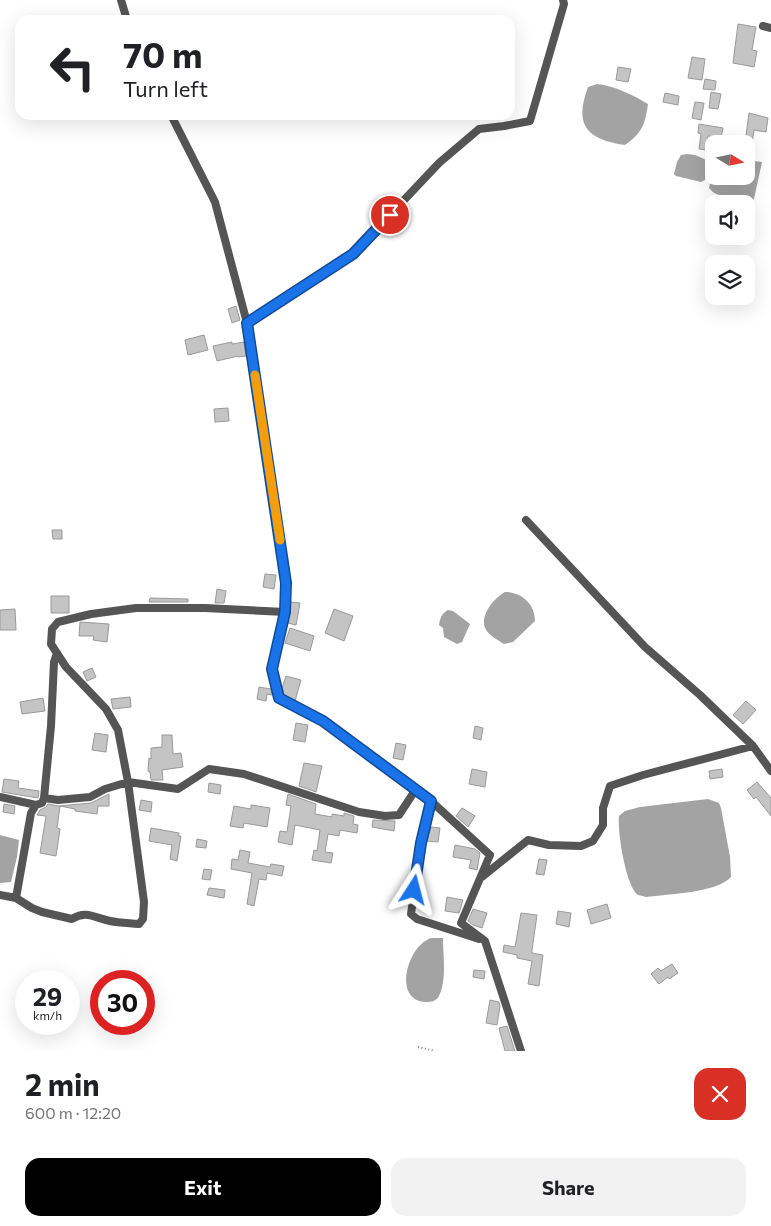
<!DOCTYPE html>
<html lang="en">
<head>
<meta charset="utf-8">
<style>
  body { margin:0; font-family:Commissioner,sans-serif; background:#f2f2f2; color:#202124; height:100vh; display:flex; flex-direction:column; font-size:19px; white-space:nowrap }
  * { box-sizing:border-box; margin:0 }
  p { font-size:16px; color:#757577 }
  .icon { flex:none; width:28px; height:28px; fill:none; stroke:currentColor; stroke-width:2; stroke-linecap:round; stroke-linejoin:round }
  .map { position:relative; height:1051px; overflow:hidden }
  .sheet { display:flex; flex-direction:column; background:#fff; flex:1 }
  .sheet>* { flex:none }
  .hud { position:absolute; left:15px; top:15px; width:500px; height:105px; border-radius:15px; box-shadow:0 5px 20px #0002; background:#fff; color:#202124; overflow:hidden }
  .needle { width:32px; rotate:100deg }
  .fabs { position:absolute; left:705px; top:135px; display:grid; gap:10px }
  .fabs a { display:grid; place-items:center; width:50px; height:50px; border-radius:10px; background:#fff; box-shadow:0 5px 20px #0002; font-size:25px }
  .speed { position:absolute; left:15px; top:970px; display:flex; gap:10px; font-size:25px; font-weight:700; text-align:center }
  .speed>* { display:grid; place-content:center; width:65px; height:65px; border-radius:50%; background:#fff; box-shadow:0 5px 20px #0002; line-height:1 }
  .speed small { font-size:12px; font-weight:400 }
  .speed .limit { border:8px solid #d22; background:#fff; color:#111 }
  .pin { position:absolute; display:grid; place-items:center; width:42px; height:42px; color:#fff; margin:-21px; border:2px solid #fff; border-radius:50%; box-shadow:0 1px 5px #0007 }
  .me { position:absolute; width:55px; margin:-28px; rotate:9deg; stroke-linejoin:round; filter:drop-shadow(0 0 4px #0008) }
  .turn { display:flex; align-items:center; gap:18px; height:105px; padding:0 25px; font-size:22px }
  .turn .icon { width:65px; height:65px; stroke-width:2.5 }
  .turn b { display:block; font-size:35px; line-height:42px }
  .round { display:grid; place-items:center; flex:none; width:52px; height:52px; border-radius:15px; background:#f2f2f2 }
  .overview { display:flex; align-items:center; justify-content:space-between; height:85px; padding:0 25px }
  h1 { font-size:30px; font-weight:700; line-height:38px }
  .action { display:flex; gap:10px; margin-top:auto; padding:10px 25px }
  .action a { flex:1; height:58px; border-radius:15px; background:#000; color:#fff; font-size:20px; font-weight:700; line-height:58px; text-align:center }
  .action a+a { background:#f2f2f2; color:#202124 }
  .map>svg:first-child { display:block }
  .water { fill:#a3a3a3 }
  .building { fill:#c4c4c4; stroke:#999 }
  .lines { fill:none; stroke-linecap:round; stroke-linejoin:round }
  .path { stroke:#777; stroke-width:2; stroke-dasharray:1 2.5; stroke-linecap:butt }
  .street { stroke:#555; stroke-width:8 }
  .route-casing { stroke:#114b97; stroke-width:12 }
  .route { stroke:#1a73e8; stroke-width:9 }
  .slow { stroke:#f59e0b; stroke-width:9 }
</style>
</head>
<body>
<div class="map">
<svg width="771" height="1051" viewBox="0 0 771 1051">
  <rect width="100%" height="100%" fill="#fff"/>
  <!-- water -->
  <path class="water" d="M597,84C615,86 633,95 648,104C645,125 642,133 625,145C586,139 574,125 588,87Z
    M687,154L695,155L709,161L705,180L701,182L676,176L674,174L677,162L681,155Z
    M746,160L762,162L754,199L748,206L746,204H742L714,193L709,188L714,164V176H746Z
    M505,592C522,592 535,604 535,621L513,642L504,644C498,640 488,635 485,628C480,615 494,598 505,592Z
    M448,610L453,611L470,624L462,642L457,644L444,637L443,628L439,625C440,618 442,613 448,610Z
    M708,799L719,803L721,808L730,857L731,877C717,893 668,894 646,897C644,896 641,896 638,895C626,887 617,831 619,816L625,811L640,807Z
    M0,835L19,840L17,857L11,882L0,883Z
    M434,938H443C443,956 447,979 439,996C437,1001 431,1002 426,1002C392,1000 408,949 427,940C429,938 432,938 434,938Z"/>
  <!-- building -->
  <path class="building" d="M738,24L756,27L752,50L757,51L754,67L733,63Z
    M692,57L705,59L702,80L688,78Z
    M618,67L631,69L628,82L616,80Z
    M705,79L716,81L715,90L703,89Z
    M711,92L721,94L718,109L709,108Z
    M665,93L679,96L678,105L663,102Z
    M695,102L704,103L701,120L692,118Z
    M749,113L768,118L766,132L754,130L752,144L745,143Z
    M699,124L723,128L721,138L708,136L706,150L699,149L701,134L698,133Z
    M236,306L240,320L232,323L228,309Z
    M204,335L208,350L188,355L185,340Z
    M232,342V344L244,342L246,356L238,357V356L217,361L213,346Z
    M228,408L229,421L215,422L214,409Z
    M52,530H62V539H53Z
    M265,574L276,575L274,589L263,587Z
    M217,589L226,591L224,603H215Z
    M51,596H69V613H51Z
    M150,598L188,599V602H149Z
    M291,602L300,603L296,625L288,623Z
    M15,609L16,630H0V610Z
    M334,609L353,616L344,641L325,633Z
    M80,622L109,624L107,642L93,640L94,636H79Z
    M290,628L314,636L310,651L285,643Z
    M92,668L96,677L87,681L83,672Z
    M286,676L301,680L295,701L284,695L282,688Z
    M259,687L271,689L272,695L267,694L266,701L257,699Z
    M130,697L131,707L113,709L111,699Z
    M43,698L45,711L22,714L20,702Z
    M746,701L756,710L743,724L733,715Z
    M296,723L308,725L305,742L293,740Z
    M475,726L483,728L481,740L473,738Z
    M95,733L108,735L106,752L92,750Z
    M162,735H172L173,754L181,753L183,767L162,770L163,780H151L150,772L148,771L149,758L151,759V748L162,747Z
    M396,743L406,745L403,760L393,758Z
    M304,763L322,766L316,792L299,786Z
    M472,769L487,772L485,787L469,784Z
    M722,769L723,777L710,779L709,771Z
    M4,779L19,781L18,788L39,791L38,798L2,792Z
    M757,782L771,798V816L756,797L754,799L747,790Z
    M209,783L221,785L220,794L208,792Z
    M109,794V806H98L97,814L75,811V809L60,806L57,828L60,829L56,856L40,853L46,816L37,815L40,810L46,807L48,804L58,806L91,803Z
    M288,794L316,804L315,814L332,817V814L344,816V813L354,816L353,824L358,825L357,833L340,830L339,836L328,834L325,852L333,853L331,863L312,860L314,850L317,851L320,830L295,825L292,845L278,842L280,831L287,832L291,806L286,805Z
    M141,800L152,802L151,812L139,810Z
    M4,804L15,806L14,814L3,812Z
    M251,805L270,808L267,827L244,823L243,828L230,826L234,806L251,809Z
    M462,808L475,816L468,827L456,816Z
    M373,820L395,821L394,831L372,827Z
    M431,827L440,828L438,842L427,841Z
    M151,828L179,833L178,836H181L177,861L170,859L172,845L149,841Z
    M197,839L207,841L206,848L196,847Z
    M455,845L475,849L480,853L477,870L469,868L471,860L453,857Z
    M240,850L250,852L248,863L270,867L271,864L284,866L282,876L267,873L266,880L259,879L254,906L247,904L252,873L231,869L232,859L238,860Z
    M539,859L547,860L544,875L536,874Z
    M204,869L212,870L210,880L202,879Z
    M209,888L225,890L224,898L207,895Z
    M447,897L463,900L459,913L445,911Z
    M607,904L611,918L591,924L587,910Z
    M473,909L487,913L482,928L473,925L468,921Z
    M558,911L571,913L569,927L556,924Z
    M521,913L537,915L532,950V953L543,955L539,986L528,984L532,961L517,958V955L503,952L504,945L515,947Z
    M672,964L678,973L669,979L668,977L659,984L651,974L658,968L661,971Z
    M474,970L485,971L484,979L473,977Z
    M490,1000L499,1002L500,1006L497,1025L486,1023Z
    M507,1026L515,1051H505L499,1028Z"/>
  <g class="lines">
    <!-- path -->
    <path class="path" d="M418,1047L435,1051"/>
    <!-- street -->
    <path class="street" d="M121,0L127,20
      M763,26L771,28
      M171,115L215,202L247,323L286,583L285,612L272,669L279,699L323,721L372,756L431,801L490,855L461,923L485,941L521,1051
      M247,323L353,254L439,163L479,129L504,126L530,121L564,4L563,0
      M526,520L645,647L700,695L753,746L771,771
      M128,782L178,789L209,769L244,774L359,812L385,816L399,815L416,789
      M0,797L36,805
      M44,798L58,800L90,797L105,789L128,782
      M431,801L421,843L411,914L417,919L479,939
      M482,877L528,840L549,845L581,846L593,841L603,825V808L610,786L643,775L753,746
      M0,895L16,898L32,908L42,912L72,919C86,910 95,918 110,921C120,923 129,923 139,924L143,919L144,902L128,782L118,730L106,709L66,667L51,644L52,629L58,622L91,614L136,608H205L285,612
      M16,898L31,813L36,805L42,803L44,798L51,726L54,662L57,653"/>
  </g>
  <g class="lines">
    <!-- route casing -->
    <g class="route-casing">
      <path id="route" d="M390,215L353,254L247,323L286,583L285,612L272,669L279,698L323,721L431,801L421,843L414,890"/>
    </g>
    <!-- route -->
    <use href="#route" class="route"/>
    <!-- slow -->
    <path class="slow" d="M255,375L280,540"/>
  </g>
</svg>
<div class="fabs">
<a><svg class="needle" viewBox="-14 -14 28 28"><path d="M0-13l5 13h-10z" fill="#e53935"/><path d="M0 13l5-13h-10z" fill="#757577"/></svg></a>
<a><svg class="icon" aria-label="sound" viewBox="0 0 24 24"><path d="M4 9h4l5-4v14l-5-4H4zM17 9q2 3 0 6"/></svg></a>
<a><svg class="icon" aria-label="layers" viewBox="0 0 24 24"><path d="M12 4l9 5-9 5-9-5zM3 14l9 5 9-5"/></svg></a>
</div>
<div class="speed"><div>29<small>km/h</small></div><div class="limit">30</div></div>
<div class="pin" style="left:390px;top:215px;background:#d93025"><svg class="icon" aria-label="arrive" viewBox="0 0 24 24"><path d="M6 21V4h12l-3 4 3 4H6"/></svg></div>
<svg class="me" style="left:414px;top:890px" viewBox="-20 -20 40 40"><path d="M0-17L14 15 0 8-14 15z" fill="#1a73e8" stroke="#fff" stroke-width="4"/></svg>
<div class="hud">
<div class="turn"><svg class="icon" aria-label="left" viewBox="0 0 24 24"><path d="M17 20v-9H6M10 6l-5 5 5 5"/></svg><div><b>70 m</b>Turn left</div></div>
</div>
</div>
<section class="sheet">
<div class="overview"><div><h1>2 min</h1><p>600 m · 12:20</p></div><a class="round" style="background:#d93025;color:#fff"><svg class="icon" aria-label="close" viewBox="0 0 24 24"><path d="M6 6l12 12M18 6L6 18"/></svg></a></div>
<div class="action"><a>Exit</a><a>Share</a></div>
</section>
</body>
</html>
